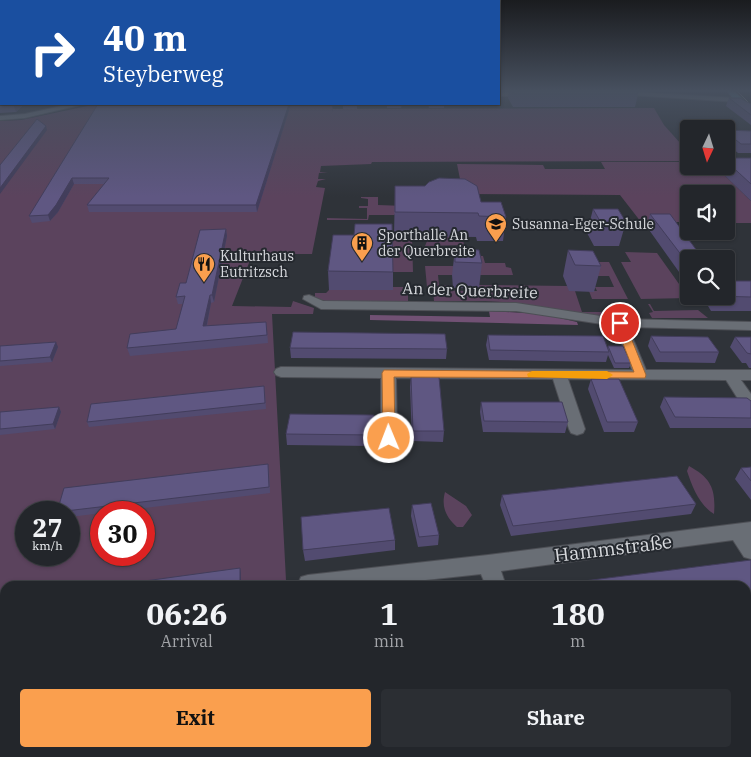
<!DOCTYPE html>
<html lang="en">
<head>
<meta charset="utf-8">
<style>
  body { margin:0; font-family:"IBM Plex Serif",serif; background:#2b2e33; color:#f1f3f6; height:100vh; display:flex; flex-direction:column; font-size:19px; white-space:nowrap }
  * { box-sizing:border-box; margin:0 }
  p { font-size:16px; color:#a3a5a9 }
  .icon { flex:none; width:28px; height:28px; fill:none; stroke:currentColor; stroke-width:2; stroke-linecap:round; stroke-linejoin:round }
  .map { position:relative; flex:1; overflow:hidden }
  .sheet { position:absolute; left:0px; top:581px; width:751px; height:176px; display:flex; flex-direction:column; background:#23262b; border-radius:15px 15px 0 0; box-shadow:0 1px 4px #0004,0 0 0 1px #404347 }
  .sheet>* { flex:none }
  .guide { position:absolute; left:0px; top:0px; width:500px; height:105px; box-shadow:0 1px 4px #0004,0 0 0 1px #404347; background:#1a4fa0; color:#fff; overflow:hidden }
  .needle { width:32px; rotate:184deg }
  .buttons { position:absolute; left:680px; top:120px; display:grid; gap:10px }
  .buttons a { display:grid; place-items:center; width:55px; height:55px; border-radius:5px; background:#23262b; box-shadow:0 1px 4px #0004,0 0 0 1px #404347; font-size:25px }
  .speed { position:absolute; left:15px; top:501px; display:flex; gap:10px; font-size:25px; font-weight:700; text-align:center }
  .speed>* { display:grid; place-content:center; width:65px; height:65px; border-radius:50%; background:#23262b; box-shadow:0 1px 4px #0004,0 0 0 1px #404347; line-height:1 }
  .speed small { font-size:12px; font-weight:400 }
  .speed .limit { border:8px solid #d22; background:#fff; color:#111 }
  .pin { position:absolute; display:grid; place-items:center; width:42px; height:42px; color:#fff; margin:-21px; border:2px solid #fff; border-radius:50%; box-shadow:0 1px 5px #0007 }
  .me { position:absolute; width:55px; margin:-28px; rotate:359deg; stroke-linejoin:round; filter:drop-shadow(0 0 4px #0008) }
  .turn { display:flex; align-items:center; gap:18px; height:105px; padding:0 20px; font-size:22px }
  .turn .icon { width:65px; height:65px; stroke-width:2.5 }
  .turn b { display:block; font-size:35px; line-height:42px }
  .eta { display:flex; justify-content:space-evenly; align-items:center; height:85px; text-align:center }
  .eta b { font-size:30px; font-weight:700; line-height:35px }
  .cta { display:flex; gap:10px; margin-top:auto; padding:10px 20px }
  .cta a { flex:1; height:58px; border-radius:5px; background:#fa9f4e; color:#111; font-size:20px; font-weight:700; line-height:58px; text-align:center }
  .cta a+a { background:#2b2e33; color:#f1f3f6 }
  .map>svg:first-child { display:block }
  .green { fill:#5b435d; fill-rule:evenodd }
  .forest { fill:#715174 }
  .lines { fill:none; stroke-linecap:round; stroke-linejoin:round }
  .minor-casing { stroke:#4d4f55; stroke-width:2 }
  .major-casing { stroke:#4d4f55; stroke-width:2 }
  .minor { fill:#696e75; fill-rule:evenodd }
  .major { fill:#538aa2; fill-rule:evenodd }
  .tram { stroke:#9a9da1; stroke-width:1 }
  .wall { fill:#524b70 }
  .shaded-wall { fill:#423d5b }
  .building { fill:#5f5782; stroke:#423d5b }
  .route { fill:#fa9f4e; stroke:#a26733 }
  .slow { fill:#f59e0b }
  .labels { text-anchor:middle; stroke-width:4; stroke-linejoin:round; paint-order:stroke }
  .far-poi-label { font-size:14px; fill:#d7d9dd; stroke:#25292f; text-anchor:start }
  .street-label { font-size:16px; fill:#d7d9dd; stroke:#25292f }
  .near-street-label { font-size:19px; fill:#d7d9dd; stroke:#25292f }
</style>
</head>
<body>
<div class="map">
<svg width="751" height="757" viewBox="0 0 751 757">
  <rect width="100%" height="100%" fill="#2f3339"/>
  <!-- green -->
  <path class="green" d="M97,104H332L333,112V109L654,108L664,125L689,153V161L372,162L371,164L321,166L320,172H328L319,173L318,179H326L318,181L316,187L325,188L312,254H263L254,250L232,306L291,307L293,301L314,308L313,314H272L286,580L265,584V586H5V752H264V757H0V121L21,120ZM26,512H69V555H26ZM101,512H144V555H101Z
    M601,162H689V166H706L709,169H718L751,201V223H726V194H689V222H641L620,195L463,194L457,164L543,165L545,169H605Z
    M361,197H378V205L405,206L394,215H369L368,220H327V218L367,219V208H359V206H368V199L361,198Z
    M461,229L464,245L425,246L429,236Z
    M358,237L412,238L413,272H392Z
    M625,252L657,253L689,298L641,299L621,262H631Z
    M464,256H483L485,263H505L506,267L511,268L513,275H464Z
    M580,262H609L628,299H592L589,291H597L595,287H614L609,276H582Z
    M425,266H455L457,275H438L439,285H452L453,287H427Z
    M479,285L567,286L575,291L582,312H635L638,318H605L518,303L485,301H434L433,290L467,291V288H479Z
    M393,287H408V301H326L320,300L315,297V293H326L329,290H392Z
    M648,304H650L654,311L698,310L708,318H652L649,313L653,312Z
    M689,466C711,478 716,489 714,514C699,505 692,486 687,471Z
    M445,492L466,506L472,515L463,527H457C446,517 441,507 445,492Z"/>
  <!-- forest -->
  <path class="forest" d="M489,311L542,314L577,322L578,325L370,320V315L490,317Z"/>
  <g class="lines">
    <!-- minor casing -->
    <g class="minor-casing">
      <path id="minor" d="M618,91L737,98L741,100L737,102L616,94V92Z
        M499,92H527L530,94L527,96H499Z
        M71,104H84L25,118L0,120V116L25,114Z
        M309,295L323,301L516,303L620,319L751,322V330L628,327L646,370H751V380H741L751,394V411L745,410L726,380L568,379L585,429L583,433L577,435L571,433L569,429L553,379L396,378L397,438L395,442L389,444L383,442L381,438V378L281,377L276,375L274,372L276,369L281,367L632,370L615,326L516,311L321,309L303,299L304,296Z
        M751,522V559L744,557L733,540L501,571L506,586H486L481,574L370,586H299L298,584L301,577L308,575L488,555Z
        M534,752H560L561,757H535Z"/>
    </g>
    <!-- major casing -->
    <g class="major-casing">
      <path id="major" d="M727,91H734L751,107V112L738,105Z"/>
    </g>
    <!-- minor -->
    <use href="#minor" class="minor"/>
    <!-- major -->
    <use href="#major" class="major"/>
    <!-- tram -->
    <path class="tram" d="M737,91L751,105"/>
  </g>
  <!-- wall -->
  <path class="wall" d="M0,91H1V104H24L16,112L0,113Z
    M509,91H637L638,94L635,107H513L508,98Z
    M729,98L751,104V125L726,106Z
    M98,104H291L257,212H89L87,205L104,184H74L58,212L50,221L32,223L29,216Z
    M343,104H357V109H343Z
    M387,104H402L401,108H387Z
    M428,104H444V108H429Z
    M726,130L751,131V153H738L726,143Z
    M726,158H751V201L718,169L719,166H726Z
    M395,186L481,202L506,217L503,241H477L476,237L394,236Z
    M593,209L626,222L619,246H594L587,233Z
    M650,214L689,259V286L647,227Z
    M226,229L227,236L214,302L211,303L207,326L267,330L268,343L130,356L127,348L176,329L183,304H178L176,297Z
    M455,249L482,263L479,288H453L452,275Z
    M568,250L601,266L594,292L569,291L563,276Z
    M328,271L393,272V290H329Z
    M751,281V311H711L702,296H726Z
    M488,335L608,348V346L631,363L629,368H614L608,355L606,362L489,360L486,345Z
    M651,336L719,352L715,363L656,362L648,346Z
    M735,337H751V368H749L746,363H742L730,347Z
    M0,346L58,347L52,362L0,366Z
    M290,348L447,349L446,359L291,358Z
    M411,377L444,431L443,442L412,441L410,387Z
    M591,379L638,422L634,432H604L588,389Z
    M265,392L266,409L89,427L87,422Z
    M664,397L751,401V428H670L660,407Z
    M481,402L568,422L565,433L483,432L480,412Z
    M59,407L61,412L55,429L0,435V412Z
    M374,415L373,446L287,445L286,434Z
    M751,467V500L735,479L741,468Z
    M269,470L270,493L69,517V512H57Z
    M502,495L696,504L691,514L511,536L500,505Z
    M412,505L439,535L438,545L418,547L411,516Z
    M395,540V550L305,561L303,550Z
    M751,560V609H746V586Z
    M751,671V730L746,731V672Z
    M418,752H522L523,757H419Z
    M589,752H621L595,757H591Z"/>
  <!-- shaded-wall -->
  <path class="shaded-wall" d="M13,104H24L16,112Z
    M289,104H291L257,212L256,205Z
    M46,126L47,130L0,194V188Z
    M72,178L74,184L58,212L50,221L48,215Z
    M226,229L227,236L214,302L212,295Z
    M210,295L211,303L205,334L203,326Z
    M56,342L58,347L52,362L50,357Z
    M59,407L61,412L55,429L53,424Z
    M240,568L241,573V586H240Z
    M17,752H22L21,757H16Z
    M65,752H69L68,757H64Z
    M113,752H117L116,757H113Z
    M160,752H162V757H159Z"/>
  <!-- building -->
  <path class="building" d="M0,91H1V103H0Z
    M513,91H637L638,94H515Z
    M729,98H740L751,104V115Z
    M98,104H289L256,205H87L109,178H72L56,205L48,215L29,216Z
    M37,119L46,126L0,188V165Z
    M726,130L751,131V144H741L726,132Z
    M726,158H751V184L726,161Z
    M439,178L465,179L477,186L481,202H501L506,217L479,216L478,213L395,212V186H425L429,182Z
    M593,209H618L626,222L600,221Z
    M650,214H670L703,259H689V265Z
    M355,224H392L393,272L328,271L333,235H354Z
    M226,229L212,295H210L203,326L266,322L267,335L127,348L130,334L176,329L185,296L176,297L180,283H186L200,230Z
    M455,249L479,250L482,263L455,262Z
    M568,250L593,251L601,266L575,265Z
    M726,281H751V297L717,296H726Z
    M293,332L445,334L447,349L290,348Z
    M488,335L603,336L609,352L490,350Z
    M651,336L708,337L719,352H660Z
    M735,337H751V354L747,353Z
    M56,342L50,357L0,361V346Z
    M608,346H623L631,363H615Z
    M411,377H439L444,431H413Z
    M591,379H619L638,422H607Z
    M264,386L265,403L87,422L91,404Z
    M664,397L747,398L751,401V418L675,417Z
    M481,402H562L568,422L484,421Z
    M59,407L53,424L0,429V412Z
    M290,414L374,415L373,435L286,434Z
    M268,464L269,487L57,512L64,488Z
    M751,467V481L741,468Z
    M677,476L696,504L513,526L502,495Z
    M431,503L439,535L419,537L412,505Z
    M389,508L395,540L303,550L301,517Z
    M751,560V599L746,600V586H544Z
    M240,568V586H108Z
    M751,671V723H746V672Z
    M1,742H5V752H17L16,757H0Z
    M46,752H65L64,757H45Z
    M94,752H113V757H94Z
    M141,752H160L159,757H140Z
    M190,752H209V756L190,757Z
    M281,752H385L386,757H258L281,753Z
    M420,752H522L523,757H421Z"/>
  <!-- sky -->
  <linearGradient id="sky" x2="0" y2="1"><stop stop-color="#1a1c1f"/><stop offset="0.46" stop-color="#47505f"/><stop offset="1" stop-color="#47505f" stop-opacity="0"/></linearGradient>
  <rect width="751" height="197" fill="url(#sky)"/>
  <!-- route -->
  <path class="route" d="M620,320L625,323L646,375L645,378L394,377L395,438L394,442H385L383,438L382,373L384,370L634,372L615,323Z"/>
  <!-- slow -->
  <path class="slow" d="M532,371H607L613,375L607,379L528,377L527,374Z"/>
  <!-- icons -->
  <defs>
    <g id="school-pin" transform="scale(1.125)"><path d="M0 17L-7.5 6A9.5 9.5 0 1 1 7.5 6Z" fill="#fa9f4e" stroke="#25292f"/><path d="M0-5L7-2L0 1L-7-2ZM-4 1L0 2.5L4 1V4Q0 6-4 4Z" fill="#111"/></g>
    <g id="building-pin" transform="scale(1.125)"><path d="M0 17L-7.5 6A9.5 9.5 0 1 1 7.5 6Z" fill="#fa9f4e" stroke="#25292f"/><path d="M-4-6H4V6H1V3H-1V6H-4ZM-2.5-4.3h1.7v1.8h-1.7ZM.8-4.3h1.7v1.8H.8ZM-2.5-1h1.7V.8h-1.7ZM.8-1h1.7V.8H.8Z" fill="#111"/></g>
    <g id="restaurant-pin" transform="scale(1.125)"><path d="M0 17L-7.5 6A9.5 9.5 0 1 1 7.5 6Z" fill="#fa9f4e" stroke="#25292f"/><path d="M-5-6h1v4h1v-4h1v4h1v-4h1v5L-1.5 .5V6h-2V.5L-5-1ZM5-6V6H3V1.5H1.5Q1.5-4 5-6Z" fill="#111"/></g>
  </defs>
  <g fill-rule="evenodd">
    <use href="#school-pin" x="496" y="224"/>
    <use href="#building-pin" x="362" y="243"/>
    <use href="#restaurant-pin" x="204" y="264"/>
  </g>
  <g class="labels">
    <!-- far-poi labels -->
    <g class="far-poi-label">
      <text x="512" y="229">Susanna-Eger-Schule</text>
      <text x="378" y="240">Sporthalle An<tspan x="378" dy="16">der Querbreite</tspan></text>
      <text x="220" y="261">Kulturhaus<tspan x="220" dy="16">Eutritzsch</tspan></text>
    </g>
    <!-- street labels -->
    <g class="street-label">
      <text transform="translate(470 290) rotate(2)" y="6">An der Querbreite</text>
    </g>
    <!-- near-street labels -->
    <g class="near-street-label">
      <text transform="translate(613 548) rotate(-7)" y="7">Hammstraße</text>
    </g>
  </g>
</svg>
<div class="buttons">
<a><svg class="needle" viewBox="-14 -14 28 28"><path d="M0-13l5 13h-10z" fill="#e53935"/><path d="M0 13l5-13h-10z" fill="#a3a5a9"/></svg></a>
<a><svg class="icon" aria-label="sound" viewBox="0 0 24 24"><path d="M4 9h4l5-4v14l-5-4H4zM17 9q2 3 0 6"/></svg></a>
<a><svg class="icon" aria-label="search" viewBox="0 0 24 24"><circle cx="10" cy="10" r="6"/><path d="M15 15l6 6"/></svg></a>
</div>
<div class="speed"><div>27<small>km/h</small></div><div class="limit">30</div></div>
<div class="pin" style="left:620px;top:323px;background:#d93025"><svg class="icon" aria-label="arrive" viewBox="0 0 24 24"><path d="M6 21V4h12l-3 4 3 4H6"/></svg></div>
<svg class="me" style="left:389px;top:438px" viewBox="-20 -20 40 40"><circle r="17" fill="#fa9f4e" stroke="#fff" stroke-width="3"/><path d="M0-11L8 9 0 5-8 9z" fill="#fff"/></svg>
<div class="guide">
<div class="turn"><svg class="icon" aria-label="right" viewBox="0 0 24 24"><path d="M7 20v-9h11M14 6l5 5-5 5"/></svg><div><b>40 m</b>Steyberweg</div></div>
</div>
<section class="sheet">
<div class="eta">
<div><b>06:26</b><p>Arrival</p></div>
<div><b>1</b><p>min</p></div>
<div><b>180</b><p>m</p></div>
</div>
<div class="cta"><a>Exit</a><a>Share</a></div>
</section>
</div>
</body>
</html>
